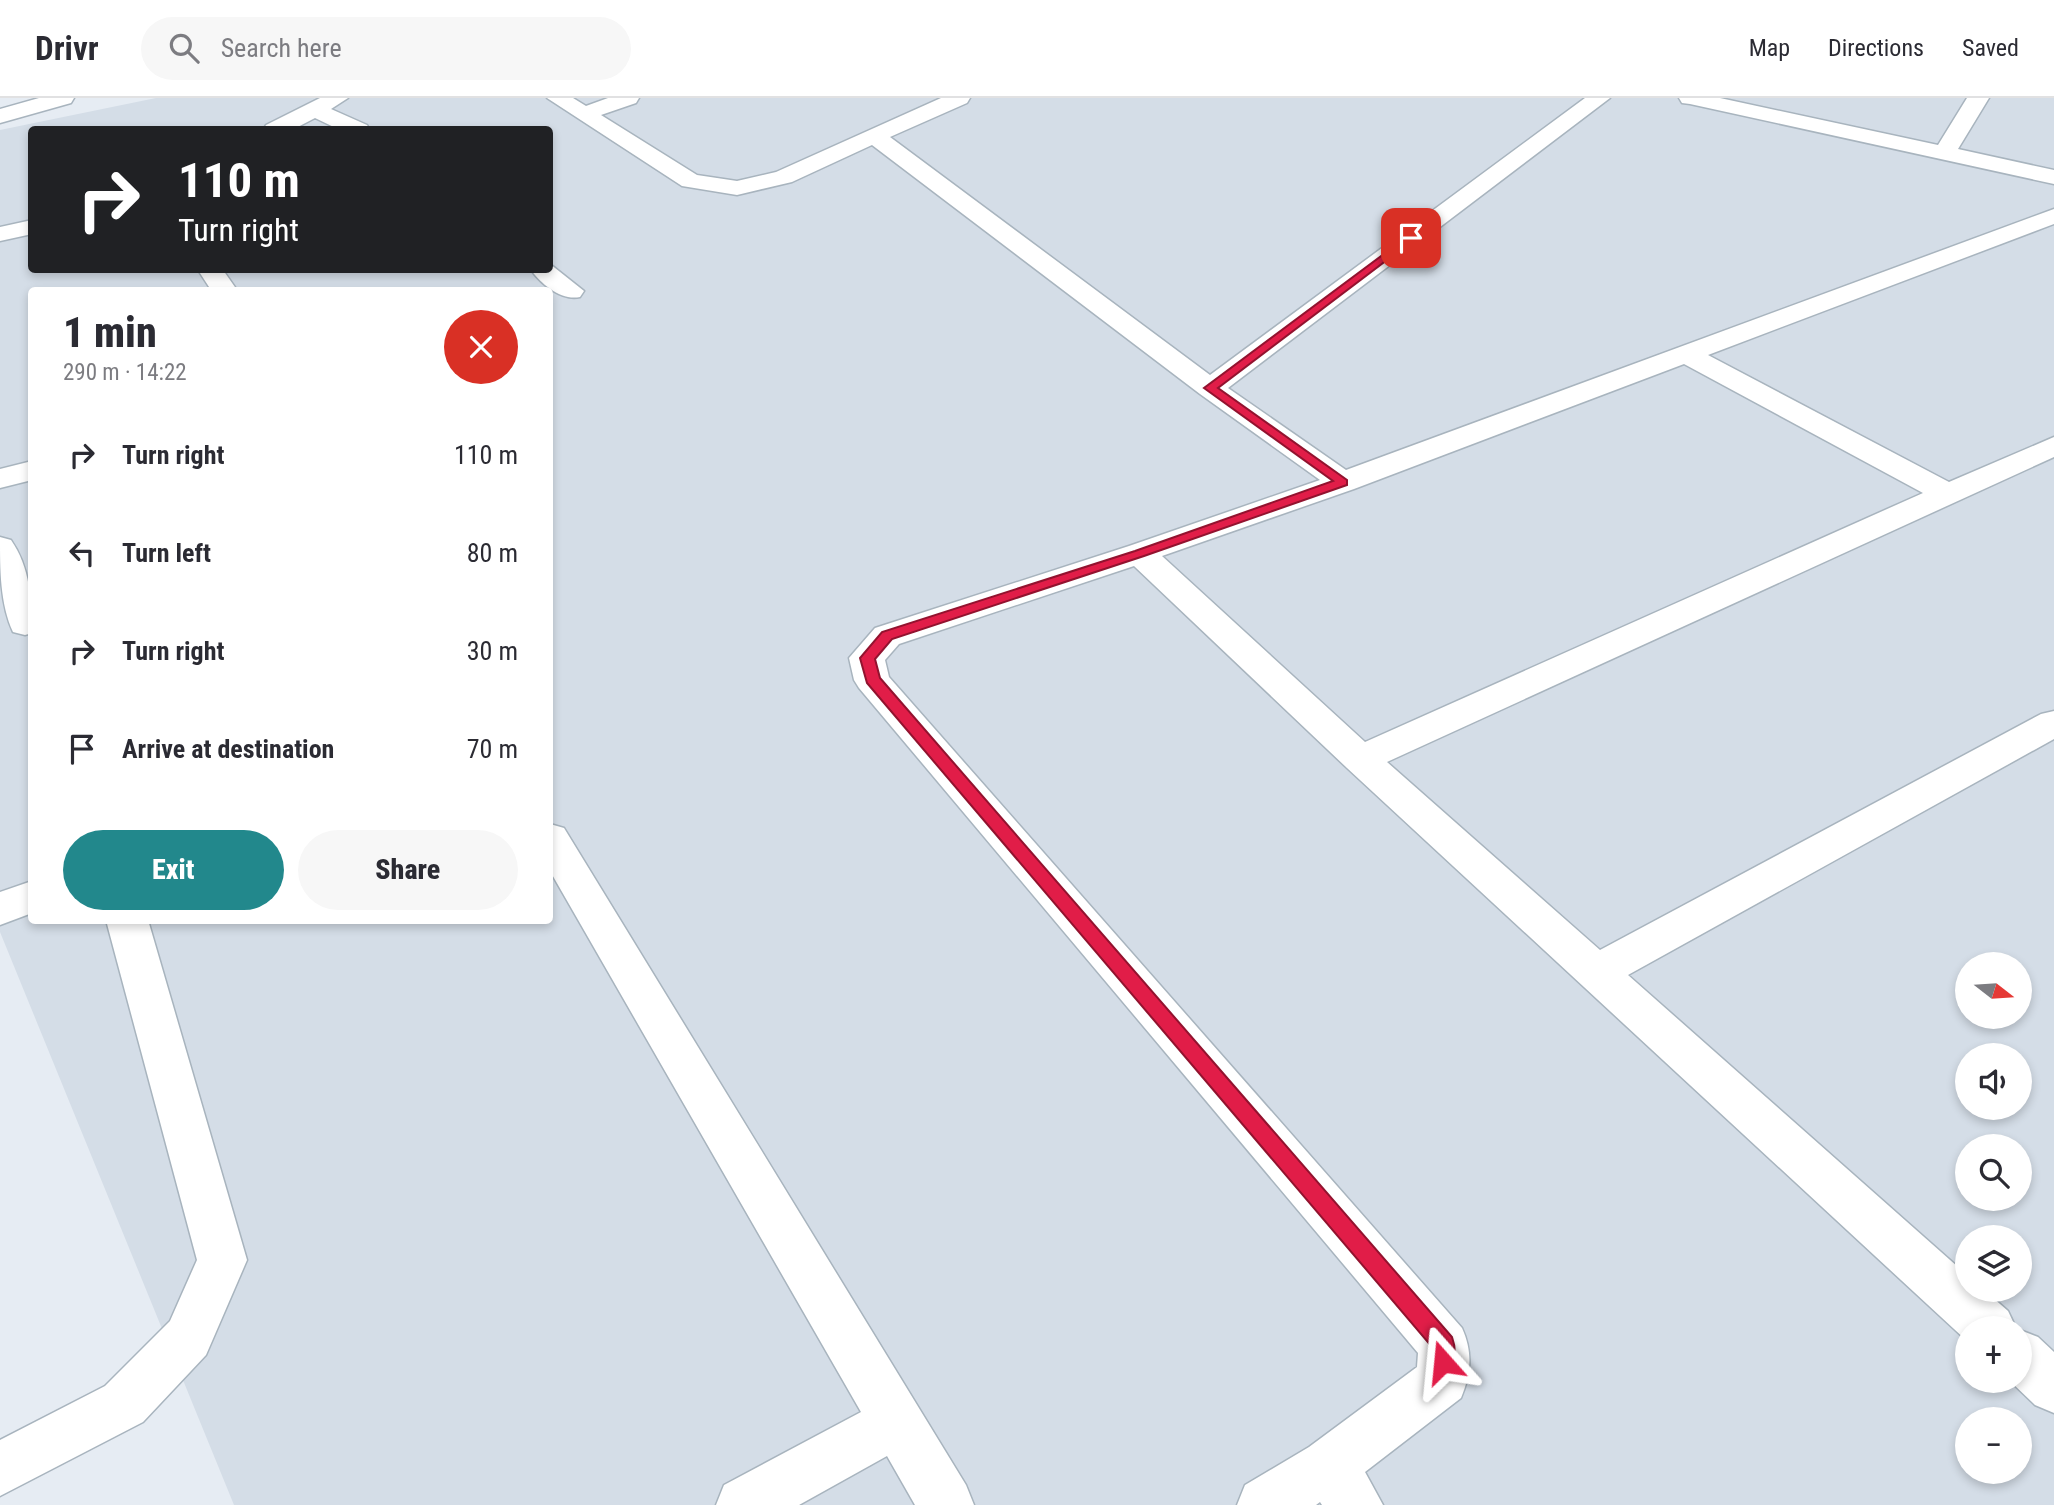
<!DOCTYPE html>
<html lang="en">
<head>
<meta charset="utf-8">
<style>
  body { margin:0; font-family:"Roboto Condensed",sans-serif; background:#f7f7f7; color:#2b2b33; height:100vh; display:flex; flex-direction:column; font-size:26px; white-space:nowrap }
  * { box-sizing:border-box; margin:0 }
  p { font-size:23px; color:#7c7c81 }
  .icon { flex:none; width:38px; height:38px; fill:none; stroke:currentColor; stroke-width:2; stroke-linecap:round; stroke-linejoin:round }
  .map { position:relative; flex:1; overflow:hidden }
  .details { position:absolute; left:28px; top:189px; width:525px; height:637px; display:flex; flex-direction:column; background:#fff; border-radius:7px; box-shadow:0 4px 10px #0003 }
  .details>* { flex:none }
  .banner { position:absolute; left:28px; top:28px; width:525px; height:147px; border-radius:7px; box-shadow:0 4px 10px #0003; background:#202124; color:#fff; overflow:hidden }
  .needle { width:46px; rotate:107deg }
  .controls { position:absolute; left:1955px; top:854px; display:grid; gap:14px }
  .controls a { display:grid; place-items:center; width:77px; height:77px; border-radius:50%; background:#fff; box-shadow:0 4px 10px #0003; font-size:35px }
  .pin { position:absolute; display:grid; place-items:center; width:60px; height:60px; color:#fff; margin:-30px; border-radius:14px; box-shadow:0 4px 10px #0006 }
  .me { position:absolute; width:77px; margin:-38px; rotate:342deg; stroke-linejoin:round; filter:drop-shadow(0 0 5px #0008) }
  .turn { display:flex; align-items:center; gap:24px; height:147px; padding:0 35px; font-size:32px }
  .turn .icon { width:91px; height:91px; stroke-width:2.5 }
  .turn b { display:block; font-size:49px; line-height:60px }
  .round { display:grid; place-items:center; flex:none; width:74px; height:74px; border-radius:37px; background:#f7f7f7 }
  .summary { display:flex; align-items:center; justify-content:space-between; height:119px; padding:0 35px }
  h1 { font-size:42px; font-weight:800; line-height:52px }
  .action { display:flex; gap:14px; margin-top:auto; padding:14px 35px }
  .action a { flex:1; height:80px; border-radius:42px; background:#22888c; color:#fff; font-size:28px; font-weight:800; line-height:80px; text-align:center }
  .action a+a { background:#f7f7f7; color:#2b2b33 }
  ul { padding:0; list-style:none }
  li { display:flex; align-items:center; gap:21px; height:98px; padding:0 35px }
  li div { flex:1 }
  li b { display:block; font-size:26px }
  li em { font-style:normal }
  header { display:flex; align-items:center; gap:42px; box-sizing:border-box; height:98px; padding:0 35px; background:#fff; border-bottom:2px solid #e1e1e2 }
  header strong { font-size:33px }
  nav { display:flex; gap:38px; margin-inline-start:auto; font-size:24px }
  .search { width:490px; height:63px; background:#f7f7f7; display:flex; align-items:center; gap:18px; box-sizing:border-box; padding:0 24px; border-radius:38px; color:#7c7c81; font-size:26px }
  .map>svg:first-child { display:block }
  .residential { fill:#d4dde7; fill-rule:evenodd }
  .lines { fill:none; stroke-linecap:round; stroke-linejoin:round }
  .minor-casing { stroke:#a8b4be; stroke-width:3 }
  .minor { fill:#fff; fill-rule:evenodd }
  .route { fill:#e11d48; stroke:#92132f; stroke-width:2 }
</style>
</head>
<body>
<header>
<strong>Drivr</strong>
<div class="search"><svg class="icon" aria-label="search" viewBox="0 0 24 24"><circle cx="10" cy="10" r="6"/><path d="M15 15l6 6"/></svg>Search here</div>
<nav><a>Map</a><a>Directions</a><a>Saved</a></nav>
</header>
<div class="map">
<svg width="2054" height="1407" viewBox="0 0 2054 1407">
  <rect width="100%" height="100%" fill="#e6ecf3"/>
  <!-- residential -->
  <path class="residential" d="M156,0H2054V1407H234L0,834V32ZM32,32H550V172H32ZM32,192H550V822H32ZM1967,866H2020V919H1967ZM1967,957H2020V1010H1967ZM1967,1048H2020V1101H1967ZM1967,1139H2020V1192H1967ZM1967,1230H2020V1283H1967ZM1967,1321H2020V1374H1967Z"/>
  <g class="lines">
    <!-- minor casing -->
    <g class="minor-casing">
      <path id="minor" d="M39,0H74L71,5L0,25V11Z
        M320,0H348L331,11L367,27L370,32H340L315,20L292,32H263L266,27Z
        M547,0H573L586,8L608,0H639L636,5L601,17L697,77L737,83L776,74L941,0H970L967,5L890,39L1210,277L1585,0H1610L1228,290L1346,372L2054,111V126L1708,257L1949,384L2054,339V359L1387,664L1600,852L2041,616L2054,613V641L1628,877L1967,1177V1192H1984L2008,1213L2016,1230H1967V1243L1347,670L1134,468L899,546L885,562L889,579L1462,1230C1473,1254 1471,1276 1461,1300L1365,1374L1383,1407H1322L1320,1404L1316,1407H1237L1245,1387L1309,1349L1417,1269L1418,1255L859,590L854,582L849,560L875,530L1129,448L1320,382L1200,296L872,47L792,84L737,97L682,88ZM1684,266L1923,395L1365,644L1162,458L1354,391Z
        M1679,0H1720L1938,47L1967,0H1989L1958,51L2054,72V86L1690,6L1682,5Z
        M32,122V136L0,143V129Z
        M550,166L584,193L580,199C562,203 542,187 531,172H550Z
        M198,172H223L237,192H211Z
        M32,363V382L0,390V371Z
        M0,439L11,442C30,469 32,503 32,535L25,537L13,534C0,506 0,471 0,439Z
        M550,726L564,730L966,1387L974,1407H915L887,1358L799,1407H716L724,1387L861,1314L550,773Z
        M32,783V815L0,827V794Z
        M106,822H148L247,1162L206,1257L143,1324L0,1398V1342L105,1288L170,1223L197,1162Z
        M2020,1232L2038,1239L2054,1254V1315L2035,1307L2010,1283H2020Z"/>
    </g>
    <!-- minor -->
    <use href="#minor" class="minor"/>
  </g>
  <!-- route -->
  <path class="route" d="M1408,138L1416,140L1218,290L1347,382V387L1144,458L892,541L875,561L880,580L1452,1239C1456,1250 1456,1261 1451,1272L1443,1275L1436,1272L1433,1264V1250L867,585L860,560L882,534L1135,453L1333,383L1204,290Z"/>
</svg>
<div class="controls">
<a><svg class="needle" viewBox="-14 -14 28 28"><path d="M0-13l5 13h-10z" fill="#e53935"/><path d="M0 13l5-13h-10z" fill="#7c7c81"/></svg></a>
<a><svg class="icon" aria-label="sound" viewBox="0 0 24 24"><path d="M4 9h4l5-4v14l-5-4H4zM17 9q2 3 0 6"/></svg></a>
<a><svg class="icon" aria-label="search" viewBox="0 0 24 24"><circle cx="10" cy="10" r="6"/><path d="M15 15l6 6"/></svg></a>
<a><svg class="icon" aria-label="layers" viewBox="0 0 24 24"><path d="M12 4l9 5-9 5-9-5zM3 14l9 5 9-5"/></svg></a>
<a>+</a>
<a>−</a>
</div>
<div class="pin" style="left:1411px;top:140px;background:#d93025"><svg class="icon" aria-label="arrive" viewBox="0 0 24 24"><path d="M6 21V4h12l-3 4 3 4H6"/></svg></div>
<svg class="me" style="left:1443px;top:1264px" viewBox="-20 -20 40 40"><path d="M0-17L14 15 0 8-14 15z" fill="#e11d48" stroke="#fff" stroke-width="4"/></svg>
<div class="banner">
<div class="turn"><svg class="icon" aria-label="right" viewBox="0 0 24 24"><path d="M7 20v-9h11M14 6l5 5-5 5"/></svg><div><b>110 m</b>Turn right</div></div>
</div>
<section class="details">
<div class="summary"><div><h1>1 min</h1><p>290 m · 14:22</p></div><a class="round" style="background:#d93025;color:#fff"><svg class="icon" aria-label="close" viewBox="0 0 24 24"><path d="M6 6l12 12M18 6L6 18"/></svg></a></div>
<ul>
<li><svg class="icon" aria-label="right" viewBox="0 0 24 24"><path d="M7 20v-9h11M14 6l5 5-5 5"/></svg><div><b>Turn right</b></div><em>110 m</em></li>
<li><svg class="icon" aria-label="left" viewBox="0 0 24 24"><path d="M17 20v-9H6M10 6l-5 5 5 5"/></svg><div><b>Turn left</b></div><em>80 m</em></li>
<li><svg class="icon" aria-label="right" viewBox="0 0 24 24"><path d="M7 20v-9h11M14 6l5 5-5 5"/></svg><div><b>Turn right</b></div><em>30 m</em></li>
<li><svg class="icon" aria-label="arrive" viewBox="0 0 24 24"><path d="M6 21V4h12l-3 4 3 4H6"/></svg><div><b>Arrive at destination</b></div><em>70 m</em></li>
</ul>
<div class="action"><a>Exit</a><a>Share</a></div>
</section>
</div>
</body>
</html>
